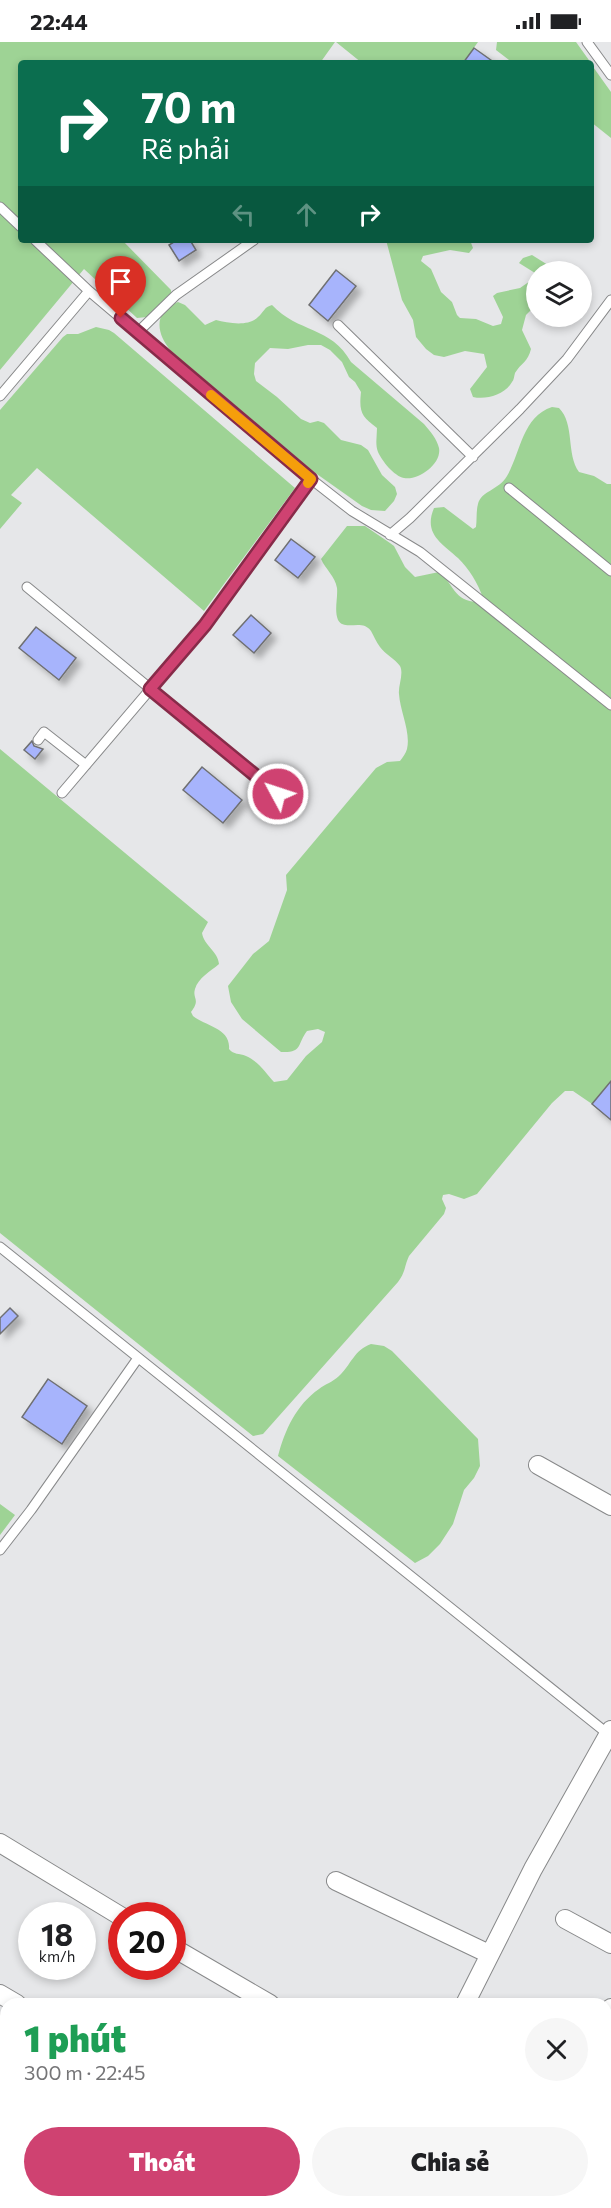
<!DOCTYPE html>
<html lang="vi">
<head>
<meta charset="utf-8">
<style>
  body { margin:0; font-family:Commissioner,sans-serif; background:#f6f6f6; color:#202124; height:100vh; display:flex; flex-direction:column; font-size:22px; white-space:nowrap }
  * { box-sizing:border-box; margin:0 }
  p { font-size:20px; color:#757577 }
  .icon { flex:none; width:33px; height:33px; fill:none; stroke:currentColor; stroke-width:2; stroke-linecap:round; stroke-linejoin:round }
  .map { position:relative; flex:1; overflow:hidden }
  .details { position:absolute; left:0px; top:1956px; width:612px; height:210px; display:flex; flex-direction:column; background:#fff; border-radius:18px 18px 0 0; box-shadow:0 3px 9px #0003 }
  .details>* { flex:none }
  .hud { position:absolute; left:18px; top:18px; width:576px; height:183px; border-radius:6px; box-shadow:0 3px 9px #0003; background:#0b6e4f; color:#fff; overflow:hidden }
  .fabs { position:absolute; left:526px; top:219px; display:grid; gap:12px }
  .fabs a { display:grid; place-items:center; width:66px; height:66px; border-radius:50%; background:#fff; box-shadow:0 3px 9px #0003; font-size:30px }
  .speed { position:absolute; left:18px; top:1860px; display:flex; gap:12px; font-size:30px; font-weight:700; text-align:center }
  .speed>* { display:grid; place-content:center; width:78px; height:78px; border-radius:50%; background:#fff; box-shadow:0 3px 9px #0003; line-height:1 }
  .speed small { font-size:15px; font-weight:400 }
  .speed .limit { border:9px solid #d22; background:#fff; color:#111 }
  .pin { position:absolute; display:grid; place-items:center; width:51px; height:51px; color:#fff; margin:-62px -26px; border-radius:50% 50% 50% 0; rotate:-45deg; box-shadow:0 0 6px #0007 }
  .pin .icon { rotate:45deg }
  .me { position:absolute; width:66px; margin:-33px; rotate:310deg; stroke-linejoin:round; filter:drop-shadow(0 0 4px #0008) }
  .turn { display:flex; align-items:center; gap:21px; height:126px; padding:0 24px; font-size:27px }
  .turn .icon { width:78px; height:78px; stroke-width:2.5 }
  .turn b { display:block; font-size:42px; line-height:51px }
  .lanes { display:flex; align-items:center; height:57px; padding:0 24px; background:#0003; justify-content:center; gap:30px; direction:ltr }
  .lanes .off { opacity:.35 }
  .round { display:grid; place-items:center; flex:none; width:63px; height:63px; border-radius:32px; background:#f6f6f6 }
  .head { display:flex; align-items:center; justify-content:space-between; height:102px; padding:0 24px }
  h1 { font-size:36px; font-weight:800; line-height:45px; color:#1e9e55 }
  .action { display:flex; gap:12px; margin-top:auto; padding:12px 24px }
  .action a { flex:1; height:69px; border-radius:36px; background:#cf4271; color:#fff; font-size:24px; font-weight:800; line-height:69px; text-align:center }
  .action a+a { background:#f6f6f6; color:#202124 }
  .status { display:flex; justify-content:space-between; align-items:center; height:42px; padding:0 30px; background:#fff; direction:ltr }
  .status svg { height:16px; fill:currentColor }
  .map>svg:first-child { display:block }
  .green { fill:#9ed395 }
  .building { fill:#a7b4fc; stroke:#6f7072; stroke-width:1.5; filter:url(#shadow) }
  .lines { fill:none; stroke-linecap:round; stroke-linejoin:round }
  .service-casing { stroke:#88898a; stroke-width:11 }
  .minor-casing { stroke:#88898a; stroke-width:20 }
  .service { stroke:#fff; stroke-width:9 }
  .minor { stroke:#fff; stroke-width:18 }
  .route-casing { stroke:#872b49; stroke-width:15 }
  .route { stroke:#cf4271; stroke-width:10 }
  .slow { stroke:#f59e0b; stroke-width:10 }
</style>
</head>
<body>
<div class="status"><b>22:44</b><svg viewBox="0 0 49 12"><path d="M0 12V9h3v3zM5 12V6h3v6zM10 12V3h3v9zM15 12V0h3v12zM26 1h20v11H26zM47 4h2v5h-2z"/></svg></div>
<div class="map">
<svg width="611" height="2166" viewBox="0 0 611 2166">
  <defs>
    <filter id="shadow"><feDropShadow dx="5.5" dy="5.5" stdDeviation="3" flood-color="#0004"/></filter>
  </defs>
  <rect width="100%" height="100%" fill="#e6e7e9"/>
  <!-- green -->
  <path class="green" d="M0,0H335L320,21H21V198H122L171,248V252L147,275L137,276L84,227L0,328Z
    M336,0H478L466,17L471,21H362Z
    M497,0H576L591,21H513L496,8Z
    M591,22L611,50V96L591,80Z
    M386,198H470L473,206L469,211L450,208L423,214L421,219L431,227L441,250L452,260L457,273L460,276L476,277L493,284L501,282L503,275L493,254L497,251L520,246L536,235L535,231L519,221L523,216L532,213L548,223L550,229L537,230V257L534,265L526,273L522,288L531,307C528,320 521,321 515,331C514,334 514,338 512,340C505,353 486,358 473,355L470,347L487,325L484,312L465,309L444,315L434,313L426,307L416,295L413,278L402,258Z
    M178,260L185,263L205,283L216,278C228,281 248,285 258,275C264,270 264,265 272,263C298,291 331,284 351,320L424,382C430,389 437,397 439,406C442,422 418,439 404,436C394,434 382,419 378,410C375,402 377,394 377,386C361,374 359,370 361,350L355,340L349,335L342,320L330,308L321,303H308L288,307L270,306L255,321L254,332L256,339L277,355L301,377L310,381L318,379L324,381L341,398L361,403L368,408L382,433L395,445L397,452L394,459L385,469L371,468L362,464L314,430L171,309C156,292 153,269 178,260Z
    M96,285L109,288L114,291L295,446L204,569L37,426L11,453L22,461L0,487V368L63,295L67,292H78Z
    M552,365L559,366C575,382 566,412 579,430L594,434L607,442H611V1039L592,1062L573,1049H565L552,1061L477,1152L464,1157L449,1152L443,1153L442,1157L446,1166L444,1172L409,1214C404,1225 406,1229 398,1240L263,1392L253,1394L0,1191V707L208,880L202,891C204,904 218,909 219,922C211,929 198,936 195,947C192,957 201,957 191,970L193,974C205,984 231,986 229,1007C234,1013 239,1011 246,1014C258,1019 266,1031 274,1040L287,1038L306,1014L322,1000L325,990L318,987L307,989C297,1002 303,1011 281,1010L242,977L231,960L228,944L253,912L269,899L287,848L286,833L376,726L387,720L400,719C403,715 406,711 407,707C411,690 400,669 399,652C398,644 404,632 400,624C395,617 385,612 380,605C376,600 374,594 371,589C362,576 345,590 338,578C334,568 338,556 337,546C335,534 326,528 321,517L347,484H365L390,501L394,504L405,525L415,535L439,530C455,543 453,559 478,560L483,556C478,541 469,527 458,516C442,501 423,492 434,466L444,465L473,487L476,485C477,478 476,469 478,462C481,449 499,448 507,434C521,410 522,375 552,365Z
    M371,1302L384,1304L392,1309L478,1397L480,1424L474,1436L464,1448L453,1482L440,1502L428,1514L415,1521L278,1414C285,1388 296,1363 319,1347C325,1342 333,1340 339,1334C351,1323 354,1308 371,1302Z
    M0,1462L15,1473L0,1493Z"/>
  <!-- building -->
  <path class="building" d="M474,6L495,21H463Z
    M177,198H190L196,208L179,219L169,203Z
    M336,228L356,244L328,279L309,263Z
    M291,497L315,515L298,536L275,518Z
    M251,573L271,591L254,611L233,593Z
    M36,585L76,616L59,638L19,606Z
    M32,699L34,704L43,707L35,717L24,708Z
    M202,725L242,758L223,781L183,748Z
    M611,1039V1078L592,1062Z
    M10,1266L18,1274L0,1292V1276Z
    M48,1337L87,1364L62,1402L22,1375Z"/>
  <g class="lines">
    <!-- service casing -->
    <g class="service-casing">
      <path id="service" d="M587,0L611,33
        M0,165L21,185
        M35,198L89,249L311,437L352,469L420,510L611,663
        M338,283L473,415
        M138,290L176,253L254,198
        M0,354L89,249
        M509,446L611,529
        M390,493L410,476L520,367L567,317L611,258
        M27,545L278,752
        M38,698L44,690L86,723
        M62,751L205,583L311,437
        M0,1205L608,1692
        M0,1508L31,1468L138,1316"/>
    </g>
    <!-- minor casing -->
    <g class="minor-casing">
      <path id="minor" d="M538,1423L611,1464
        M0,1801L122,1875
        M336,1839L489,1912
        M565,1877L611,1902
        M172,1905L270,1962
        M0,1952L17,1962
        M465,1962L533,1827L611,1688
        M606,1970L611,1966
        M0,2052L6,2056
        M178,2160L188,2166
        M343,2160L353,2166
        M569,2160L579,2166
        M381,2166L391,2160"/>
    </g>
    <!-- service -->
    <use href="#service" class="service"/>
    <!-- minor -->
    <use href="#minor" class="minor"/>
  </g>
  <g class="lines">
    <!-- route casing -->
    <g class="route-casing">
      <path id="route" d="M121,276L311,437L205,583L150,647L278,752"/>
    </g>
    <!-- route -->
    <use href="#route" class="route"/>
    <!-- slow -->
    <path class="slow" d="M211,353L311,437L308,441"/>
  </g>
</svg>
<div class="fabs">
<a><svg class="icon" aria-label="layers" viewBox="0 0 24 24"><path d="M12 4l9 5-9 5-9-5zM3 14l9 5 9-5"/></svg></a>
</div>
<div class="speed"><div>18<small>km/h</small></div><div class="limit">20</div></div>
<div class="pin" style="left:121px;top:276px;background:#d93025"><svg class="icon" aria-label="arrive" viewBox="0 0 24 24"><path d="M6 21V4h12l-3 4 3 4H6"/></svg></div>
<svg class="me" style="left:278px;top:752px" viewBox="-20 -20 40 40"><circle r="17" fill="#cf4271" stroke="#fff" stroke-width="3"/><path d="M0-11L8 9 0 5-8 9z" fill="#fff"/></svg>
<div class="hud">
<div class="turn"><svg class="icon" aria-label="right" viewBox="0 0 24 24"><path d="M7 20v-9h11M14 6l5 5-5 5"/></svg><div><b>70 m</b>Rẽ phải</div></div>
<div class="lanes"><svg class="icon off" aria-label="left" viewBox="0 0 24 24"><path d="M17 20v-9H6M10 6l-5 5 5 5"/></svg><svg class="icon off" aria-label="ahead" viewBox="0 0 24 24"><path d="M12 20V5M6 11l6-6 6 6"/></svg><svg class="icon" aria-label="right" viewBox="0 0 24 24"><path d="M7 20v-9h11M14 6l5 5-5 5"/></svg></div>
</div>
<section class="details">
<div class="head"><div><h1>1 phút</h1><p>300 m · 22:45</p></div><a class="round"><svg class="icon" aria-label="close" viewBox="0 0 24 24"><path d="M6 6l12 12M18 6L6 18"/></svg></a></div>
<div class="action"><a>Thoát</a><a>Chia sẻ</a></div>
</section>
</div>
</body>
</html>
